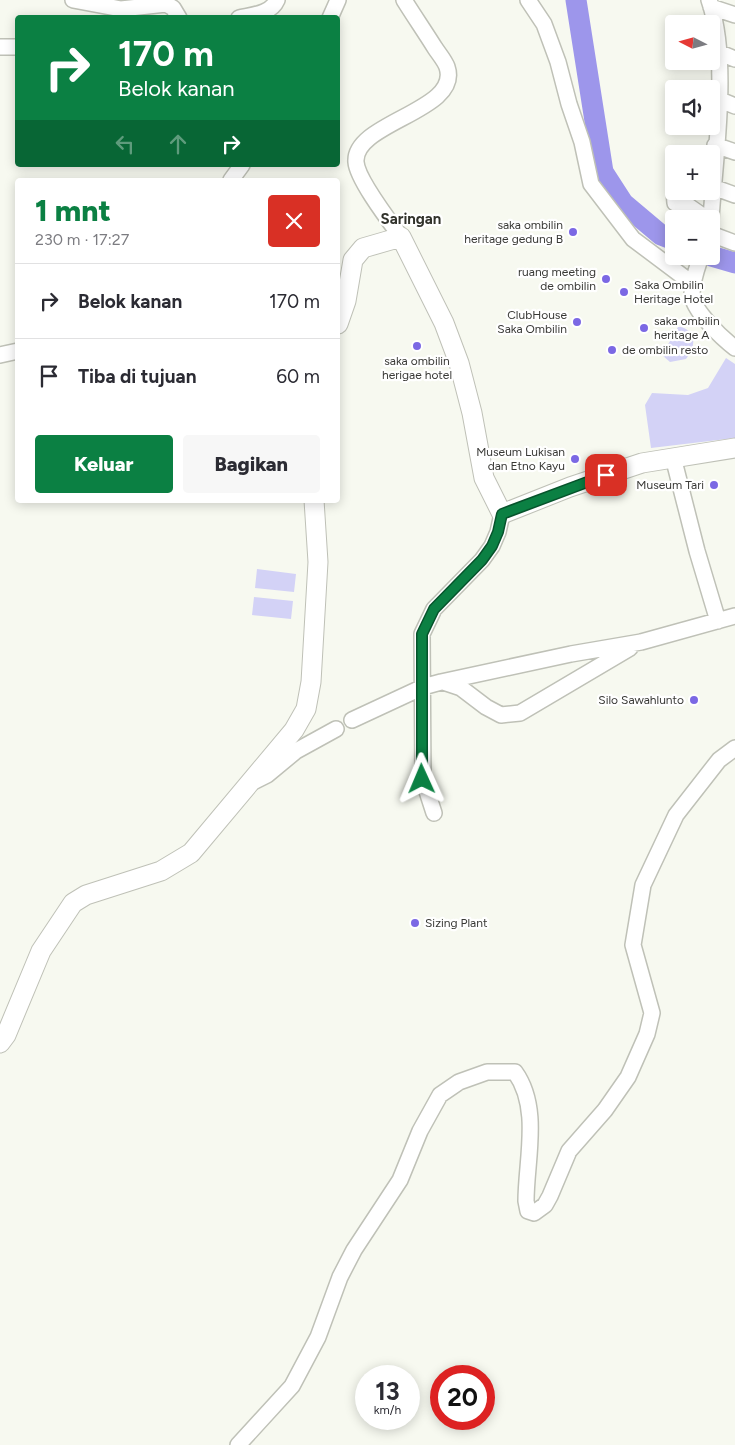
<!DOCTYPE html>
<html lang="id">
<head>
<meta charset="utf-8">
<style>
  body { margin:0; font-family:Figtree,sans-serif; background:#f7f7f7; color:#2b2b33; height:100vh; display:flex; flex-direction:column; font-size:19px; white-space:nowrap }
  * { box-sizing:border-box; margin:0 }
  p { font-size:16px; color:#7c7c81 }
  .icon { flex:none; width:28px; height:28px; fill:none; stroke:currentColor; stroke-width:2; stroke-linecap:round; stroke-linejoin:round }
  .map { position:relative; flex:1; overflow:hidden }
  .details { position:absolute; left:15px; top:178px; width:325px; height:325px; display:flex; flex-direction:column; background:#fff; border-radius:5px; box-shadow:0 2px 12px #0003 }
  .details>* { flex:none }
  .banner { position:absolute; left:15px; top:15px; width:325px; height:152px; border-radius:5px; box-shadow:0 2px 12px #0003; background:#0b8043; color:#fff; overflow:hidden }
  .needle { width:32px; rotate:276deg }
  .controls { position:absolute; left:665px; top:15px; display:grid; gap:10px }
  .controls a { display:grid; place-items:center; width:55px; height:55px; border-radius:5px; background:#fff; box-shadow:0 2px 12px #0003; font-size:25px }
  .speed { position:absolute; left:355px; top:1365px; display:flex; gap:10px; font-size:25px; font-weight:700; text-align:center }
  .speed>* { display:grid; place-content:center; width:65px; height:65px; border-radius:50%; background:#fff; box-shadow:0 2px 12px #0003; line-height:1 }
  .speed small { font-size:12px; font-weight:400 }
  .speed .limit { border:8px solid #d22; background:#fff; color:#111 }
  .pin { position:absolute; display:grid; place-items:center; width:42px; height:42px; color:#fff; margin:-21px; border-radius:10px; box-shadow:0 2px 8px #0006 }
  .me { position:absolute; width:55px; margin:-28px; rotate:359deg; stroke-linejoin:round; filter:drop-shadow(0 0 4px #0008) }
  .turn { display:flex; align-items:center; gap:18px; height:105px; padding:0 20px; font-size:22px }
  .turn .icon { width:65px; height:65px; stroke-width:2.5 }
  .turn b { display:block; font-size:35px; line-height:42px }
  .lanes { display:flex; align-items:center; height:48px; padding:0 20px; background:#0003; justify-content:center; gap:25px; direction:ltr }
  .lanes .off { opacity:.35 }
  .round { display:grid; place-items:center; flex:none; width:52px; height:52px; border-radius:5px; background:#f7f7f7 }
  .summary { display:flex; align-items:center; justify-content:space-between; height:85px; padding:0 20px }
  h1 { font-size:30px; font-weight:800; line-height:38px; color:#0b8043 }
  .primary-button { display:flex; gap:10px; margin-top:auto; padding:10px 20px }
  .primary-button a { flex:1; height:58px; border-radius:5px; background:#0b8043; color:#fff; font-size:20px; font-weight:800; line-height:58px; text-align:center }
  .primary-button a+a { background:#f7f7f7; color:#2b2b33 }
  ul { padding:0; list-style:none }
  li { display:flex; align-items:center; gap:15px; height:75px; padding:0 20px; border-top:1px solid #e1e1e2 }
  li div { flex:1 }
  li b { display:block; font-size:19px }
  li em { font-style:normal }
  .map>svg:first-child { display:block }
  .green { fill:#d3d2f6 }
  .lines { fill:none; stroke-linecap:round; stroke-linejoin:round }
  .river { stroke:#9d96eb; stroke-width:21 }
  .minor-casing { stroke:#bfc1b7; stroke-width:18 }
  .major-casing { stroke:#bfc1b7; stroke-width:21 }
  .minor { stroke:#fff; stroke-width:15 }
  .major { stroke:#fff; stroke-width:19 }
  .route-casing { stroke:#07532c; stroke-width:12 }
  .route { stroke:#0b8043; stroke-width:9 }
  .poi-dot { fill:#7b68e4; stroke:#fff; stroke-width:2 }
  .labels { text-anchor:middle; stroke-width:4.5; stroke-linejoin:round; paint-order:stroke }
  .poi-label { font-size:12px; fill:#393936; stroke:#fff; text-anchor:end }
  .quarter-label { font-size:15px; font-weight:bold; fill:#31322b; stroke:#fff }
</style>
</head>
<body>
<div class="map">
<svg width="735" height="1445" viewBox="0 0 735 1445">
  <rect width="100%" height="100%" fill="#f7f9f0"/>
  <!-- green -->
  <path class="green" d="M678,327H681C698,332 695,348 686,359L670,362L662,355Z
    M726,358L735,364V438L651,448L645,405L652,393L688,395L708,388Z
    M257,569L296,574L294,592L255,588Z
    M254,597L293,601L291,619L252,615Z"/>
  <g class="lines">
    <!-- river -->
    <path class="river" d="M576,0L603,172L623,203L661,235L674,240
      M711,256L735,263"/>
    <!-- minor casing -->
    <g class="minor-casing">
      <path id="minor" d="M73,0L121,9L166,4L173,8L179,18
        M528,0L544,24L558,62L569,104L582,142L591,184L633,239L693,284
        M709,0C730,60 715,154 711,219
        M711,7L735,15
        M239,18C252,15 271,14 277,0
        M330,18L338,0
        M0,47H18
        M718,52L735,59
        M718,99L735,106
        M715,145L735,152
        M231,180L242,165
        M713,187L735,195
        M674,191L675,203L687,205L707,219
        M711,234L735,243
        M401,237C390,222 357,179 356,162C353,122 462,111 447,67C445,61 439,54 435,48C425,32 414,16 404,0
        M701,256C697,268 692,281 692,294C692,310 723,339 735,348
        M0,355L18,351
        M673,457L697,551L718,621
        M443,682L461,688L486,707L501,715L520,713L630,648
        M352,720L423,687L441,682L571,654L641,642L735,616
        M255,781L267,775L296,751L336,729
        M434,813L423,779L422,634L434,609L482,560L492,546L498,532L502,514
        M238,1445L292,1386L318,1337L340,1277L354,1250L400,1180L420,1131L440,1095L459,1082L487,1072H515C541,1108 526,1160 526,1201L528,1211L534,1213L545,1205L550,1196L569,1151L605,1110L628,1077L647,1034L652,1013L633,945L643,885L676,815L719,760L735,748"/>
    </g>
    <!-- major casing -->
    <g class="major-casing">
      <path id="major" d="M338,324L346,301L353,260L363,248L401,237L444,323L459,363L472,413L484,478L502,514L570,487L642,463L735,448
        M0,1043L6,1035L41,951L73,903L86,895L161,871L191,853L294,730L306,709L311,682L318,562L314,500"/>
    </g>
    <!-- minor -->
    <use href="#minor" class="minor"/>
    <!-- major -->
    <use href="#major" class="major"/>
  </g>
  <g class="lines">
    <!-- route casing -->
    <g class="route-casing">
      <path id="route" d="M422,779V634L434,609L482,560L492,546L498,532L502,514L606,475"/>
    </g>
    <!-- route -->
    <use href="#route" class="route"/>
  </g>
  <!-- markers -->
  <g class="poi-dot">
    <circle cx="573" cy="232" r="5"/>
    <circle cx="606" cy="279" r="5"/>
    <circle cx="624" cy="292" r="5"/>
    <circle cx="577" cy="322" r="5"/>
    <circle cx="644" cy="328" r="5"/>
    <circle cx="417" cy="346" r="5"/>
    <circle cx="612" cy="350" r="5"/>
    <circle cx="575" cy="459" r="5"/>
    <circle cx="714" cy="485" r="5"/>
    <circle cx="694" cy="700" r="5"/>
    <circle cx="415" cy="923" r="5"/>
  </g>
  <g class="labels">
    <!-- poi labels -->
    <g class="poi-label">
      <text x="563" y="229">saka ombilin<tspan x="563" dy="14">heritage gedung B</tspan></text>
      <text x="596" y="276">ruang meeting<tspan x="596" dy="14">de ombilin</tspan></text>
      <text x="634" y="289" text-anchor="start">Saka Ombilin<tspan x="634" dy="14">Heritage Hotel</tspan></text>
      <text x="567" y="319">ClubHouse<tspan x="567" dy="14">Saka Ombilin</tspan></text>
      <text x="654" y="325" text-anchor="start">saka ombilin<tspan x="654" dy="14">heritage A</tspan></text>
      <text x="622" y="354" text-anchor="start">de ombilin resto</text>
      <text x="417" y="365" text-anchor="middle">saka ombilin<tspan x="417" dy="14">herigae hotel</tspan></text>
      <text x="565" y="456">Museum Lukisan<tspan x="565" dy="14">dan Etno Kayu</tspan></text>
      <text x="704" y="489">Museum Tari</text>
      <text x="684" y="704">Silo Sawahlunto</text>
      <text x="425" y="927" text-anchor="start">Sizing Plant</text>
    </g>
    <!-- quarter labels -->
    <g class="quarter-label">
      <text x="411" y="224">Saringan</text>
    </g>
  </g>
</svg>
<div class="controls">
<a><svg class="needle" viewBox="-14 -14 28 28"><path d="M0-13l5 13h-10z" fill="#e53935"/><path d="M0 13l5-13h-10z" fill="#7c7c81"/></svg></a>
<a><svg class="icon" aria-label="sound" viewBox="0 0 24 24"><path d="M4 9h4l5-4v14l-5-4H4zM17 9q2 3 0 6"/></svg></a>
<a>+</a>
<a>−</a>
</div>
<div class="speed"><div>13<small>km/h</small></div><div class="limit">20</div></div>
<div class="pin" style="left:606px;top:475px;background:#d93025"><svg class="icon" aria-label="arrive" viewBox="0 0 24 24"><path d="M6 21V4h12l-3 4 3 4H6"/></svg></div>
<svg class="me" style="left:422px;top:779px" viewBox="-20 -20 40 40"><path d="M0-17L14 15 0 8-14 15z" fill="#0b8043" stroke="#fff" stroke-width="4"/></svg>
<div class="banner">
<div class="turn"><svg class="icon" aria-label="right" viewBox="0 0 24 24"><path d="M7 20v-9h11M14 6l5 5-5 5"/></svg><div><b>170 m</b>Belok kanan</div></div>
<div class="lanes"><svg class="icon off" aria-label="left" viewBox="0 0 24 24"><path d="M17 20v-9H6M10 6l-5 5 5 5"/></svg><svg class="icon off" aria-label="ahead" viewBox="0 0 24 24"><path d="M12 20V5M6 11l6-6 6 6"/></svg><svg class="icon" aria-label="right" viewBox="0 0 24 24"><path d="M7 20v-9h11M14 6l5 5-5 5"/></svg></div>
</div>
<section class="details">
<div class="summary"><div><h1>1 mnt</h1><p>230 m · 17:27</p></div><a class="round" style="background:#d93025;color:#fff"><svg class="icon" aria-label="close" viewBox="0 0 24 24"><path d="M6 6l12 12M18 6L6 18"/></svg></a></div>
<ul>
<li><svg class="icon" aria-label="right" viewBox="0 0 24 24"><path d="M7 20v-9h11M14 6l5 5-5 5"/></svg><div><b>Belok kanan</b></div><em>170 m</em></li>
<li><svg class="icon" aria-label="arrive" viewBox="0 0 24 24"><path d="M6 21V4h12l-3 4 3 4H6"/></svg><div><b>Tiba di tujuan</b></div><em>60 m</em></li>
</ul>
<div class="primary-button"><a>Keluar</a><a>Bagikan</a></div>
</section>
</div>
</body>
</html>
